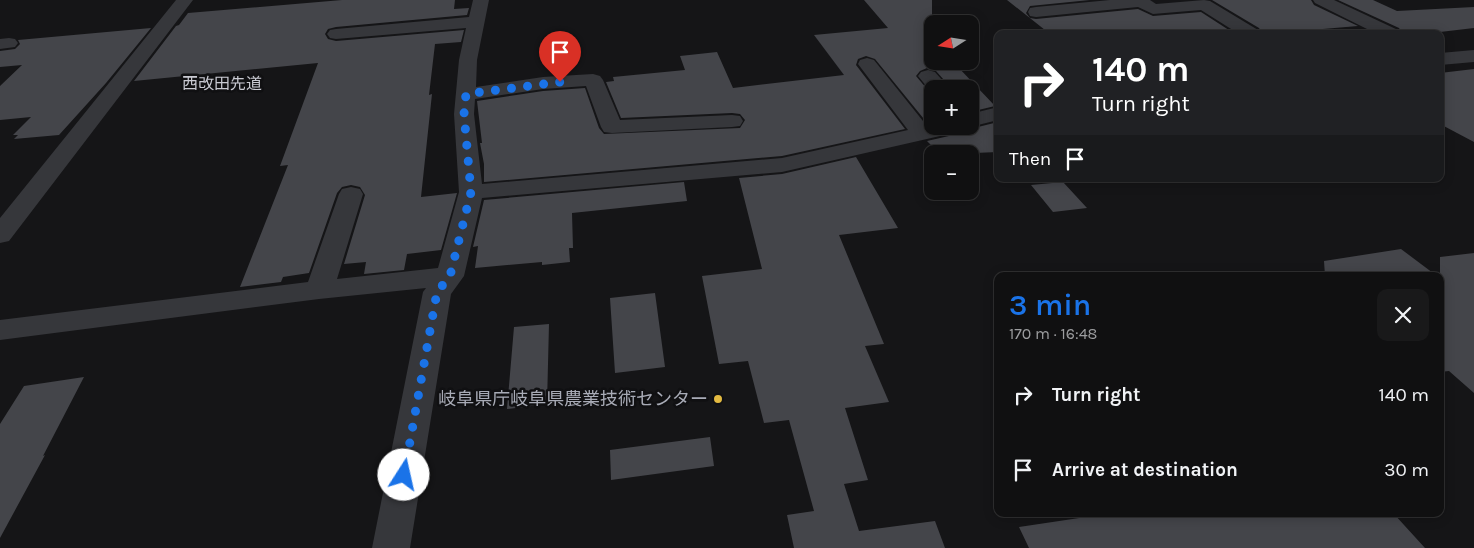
<!DOCTYPE html>
<html lang="en">
<head>
<meta charset="utf-8">
<style>
  body { margin:0; font-family:Karla,"Noto Sans JP",sans-serif; background:#19191a; color:#f1f3f6; height:100vh; display:flex; flex-direction:column; font-size:19px; white-space:nowrap }
  * { box-sizing:border-box; margin:0 }
  p { font-size:16px; color:#9c9d9f }
  .icon { flex:none; width:28px; height:28px; fill:none; stroke:currentColor; stroke-width:2; stroke-linecap:round; stroke-linejoin:round }
  .map { position:relative; flex:1; overflow:hidden }
  .side { position:absolute; left:994px; top:272px; width:450px; height:245px; display:flex; flex-direction:column; background:#101011; border-radius:10px; box-shadow:0 2px 12px #0003,0 0 0 1px #303031 }
  .side>* { flex:none }
  .banner { position:absolute; left:994px; top:30px; width:450px; height:152px; border-radius:10px; box-shadow:0 2px 12px #0003,0 0 0 1px #303031; background:#202124; color:#fff; overflow:hidden }
  .needle { width:32px; rotate:258deg }
  .tools { position:absolute; left:924px; top:15px; display:grid; gap:10px }
  .tools a { display:grid; place-items:center; width:55px; height:55px; border-radius:10px; background:#101011; box-shadow:0 2px 12px #0003,0 0 0 1px #303031; font-size:25px }
  .pin { position:absolute; display:grid; place-items:center; width:42px; height:42px; color:#fff; margin:-51px -21px; border-radius:50% 50% 50% 0; rotate:-45deg; box-shadow:0 0 5px #0007 }
  .pin .icon { rotate:45deg }
  .me { position:absolute; width:55px; margin:-28px; rotate:10deg; stroke-linejoin:round; filter:drop-shadow(0 0 4px #0008) }
  .turn { display:flex; align-items:center; gap:18px; height:105px; padding:0 15px; font-size:22px }
  .turn .icon { width:65px; height:65px; stroke-width:2.5 }
  .turn b { display:block; font-size:35px; line-height:42px }
  .then { display:flex; align-items:center; height:48px; padding:0 15px; background:#0003; gap:10px; font-size:19px }
  .round { display:grid; place-items:center; flex:none; width:52px; height:52px; border-radius:10px; background:#19191a }
  .overview { display:flex; align-items:center; justify-content:space-between; height:85px; padding:0 15px }
  h1 { font-size:30px; font-weight:600; line-height:38px; color:#1a73e8 }
  ul { padding:0; list-style:none }
  li { display:flex; align-items:center; gap:15px; height:75px; padding:0 15px }
  li div { flex:1 }
  li b { display:block; font-size:19px }
  li em { font-style:normal }
  .map>svg:first-child { display:block }
  .building { fill:#44454a }
  .lines { fill:none; stroke-linecap:round; stroke-linejoin:round }
  .street { fill:#36373b; fill-rule:evenodd }
  .route { stroke:#1a73e8; stroke-width:9; stroke-dasharray:0 16.2 }
  .poi-dot { fill:#e3ba41; stroke:#101012; stroke-width:2 }
  .labels { text-anchor:middle; stroke-width:5; stroke-linejoin:round; paint-order:stroke }
  .far-quarter-label { font-size:16px; fill:#c9cad2; stroke:#101012 }
  .poi-label { font-size:18px; fill:#a8abb6; stroke:#101012; text-anchor:end }
</style>
</head>
<body>
<div class="map">
<svg width="1474" height="548" viewBox="0 0 1474 548">
  <rect width="100%" height="100%" fill="#151517"/>
  <!-- building -->
  <path class="building" d="M342,0H455L454,9L469,8L467,15L336,27L328,29L325,34L328,39L336,41L464,30L461,42L435,44L429,95L432,94L421,197L457,193L441,250L407,254L404,270L364,274L366,262L344,264L365,195L360,187L351,185L342,187L337,193L309,273L283,277L281,282L240,287L288,165L280,166L318,63L134,81L176,26L179,25L188,13Z
    M864,0H932V61H949L955,68L958,67L995,106L970,112V89H952L936,71L927,68L920,71L916,76L932,95V124H928L875,59L866,56L858,59L856,65L905,129L782,156L484,182V164L480,143H482L477,101L543,91L585,88L599,128L604,134L740,128L745,120L740,114L732,113L621,118L606,82L614,81L613,77L685,70L680,56L717,52L733,88L844,75L814,35L888,28Z
    M1007,0H1090L1030,6L1026,13L1030,18L1036,19L1138,9L1153,16L1201,12L1235,34H1050Z
    M1212,0H1311L1314,5L1358,26L1263,34L1259,28Z
    M1338,0H1373L1397,11L1474,7V28L1423,34H1403L1399,28Z
    M151,28L106,83L59,135L14,139L18,135H13L31,117L0,120V86L22,65L0,67V51L15,49L20,44L18,40Z
    M1474,69V142L1440,124V73Z
    M998,122V152L951,154L945,146L934,148L927,141L962,133L966,128L970,129Z
    M856,157L898,228L839,235L884,344L865,346L889,402L845,408L868,480L844,484L859,531L935,521L945,548H794L787,515L814,511L789,420L764,423L748,361L719,364L702,276L762,269L739,178L782,174Z
    M684,182L687,201L572,213L573,248H569L570,262L542,265V262L475,268L478,246L473,247L484,200Z
    M1063,182L1087,208L1053,212L1031,185Z
    M1401,249L1437,276H1325L1324,261Z
    M1474,253V393L1449,371L1440,372V257Z
    M655,293L665,367L615,373L610,298Z
    M549,324L547,404L507,409L514,327Z
    M84,377L43,456L45,455L0,538V424L24,386Z
    M710,437L714,466L611,480L610,450Z
    M1106,514H1394L1425,548H1029L1019,527Z"/>
  <g class="lines">
    <!-- street -->
    <path class="street" d="M176,0H193L9,241L0,243V218Z
      M473,0H489L477,60L476,87L543,77L593,74L600,76L603,80L620,120L732,115L740,116L743,121L740,126L732,127L612,133L604,132L601,127L586,86L543,89L475,99L474,114L482,184L782,158L908,130L858,64L860,60L867,58L874,60L927,126H965L962,131L782,172L482,198L464,276L451,294L410,548H372L423,292L426,288L319,299L0,340V320L308,282L339,194L342,189L351,187L360,189L363,194L337,279L438,268L459,192L454,114L459,60L466,28L336,39L330,38L327,34L330,30L336,29L469,17Z
      M1110,0H1150L1156,4L1204,0L1210,1L1258,30L1261,34H1239L1201,10L1153,14L1138,7L1036,17L1030,16L1028,12L1030,8L1036,7Z
      M1313,0H1334L1398,30L1401,34H1377L1315,3Z
      M9,38L15,39L18,43L15,47L0,49V39Z
      M1474,50V62L1440,65V53Z
      M928,70L935,72L950,89H932V93L918,76L921,72Z
      M998,107V120L970,127L965,126H970V114Z"/>
  </g>
  <g class="lines">
    <!-- route -->
    <path class="route" d="M404,475L437,292L450,276L471,192L464,114L466,94L560,82"/>
  </g>
  <!-- markers -->
  <circle class="poi-dot" cx="718" cy="399" r="5"/>
  <g class="labels">
    <!-- far-quarter labels -->
    <g class="far-quarter-label">
      <text x="222" y="89">西改田先道</text>
    </g>
    <!-- poi labels -->
    <g class="poi-label">
      <text x="708" y="405">岐阜県庁岐阜県農業技術センター</text>
    </g>
  </g>
</svg>
<div class="tools">
<a><svg class="needle" viewBox="-14 -14 28 28"><path d="M0-13l5 13h-10z" fill="#e53935"/><path d="M0 13l5-13h-10z" fill="#9c9d9f"/></svg></a>
<a>+</a>
<a>−</a>
</div>
<div class="pin" style="left:560px;top:82px;background:#d93025"><svg class="icon" aria-label="arrive" viewBox="0 0 24 24"><path d="M6 21V4h12l-3 4 3 4H6"/></svg></div>
<svg class="me" style="left:404px;top:475px" viewBox="-20 -20 40 40"><circle r="19" fill="#fff"/><path d="M0-13L10 11 0 6-10 11z" fill="#1a73e8"/></svg>
<div class="banner">
<div class="turn"><svg class="icon" aria-label="right" viewBox="0 0 24 24"><path d="M7 20v-9h11M14 6l5 5-5 5"/></svg><div><b>140 m</b>Turn right</div></div>
<div class="then">Then<svg class="icon" aria-label="arrive" viewBox="0 0 24 24"><path d="M6 21V4h12l-3 4 3 4H6"/></svg></div>
</div>
<section class="side">
<div class="overview"><div><h1>3 min</h1><p>170 m · 16:48</p></div><a class="round"><svg class="icon" aria-label="close" viewBox="0 0 24 24"><path d="M6 6l12 12M18 6L6 18"/></svg></a></div>
<ul>
<li><svg class="icon" aria-label="right" viewBox="0 0 24 24"><path d="M7 20v-9h11M14 6l5 5-5 5"/></svg><div><b>Turn right</b></div><em>140 m</em></li>
<li><svg class="icon" aria-label="arrive" viewBox="0 0 24 24"><path d="M6 21V4h12l-3 4 3 4H6"/></svg><div><b>Arrive at destination</b></div><em>30 m</em></li>
</ul>
</section>
</div>
</body>
</html>
